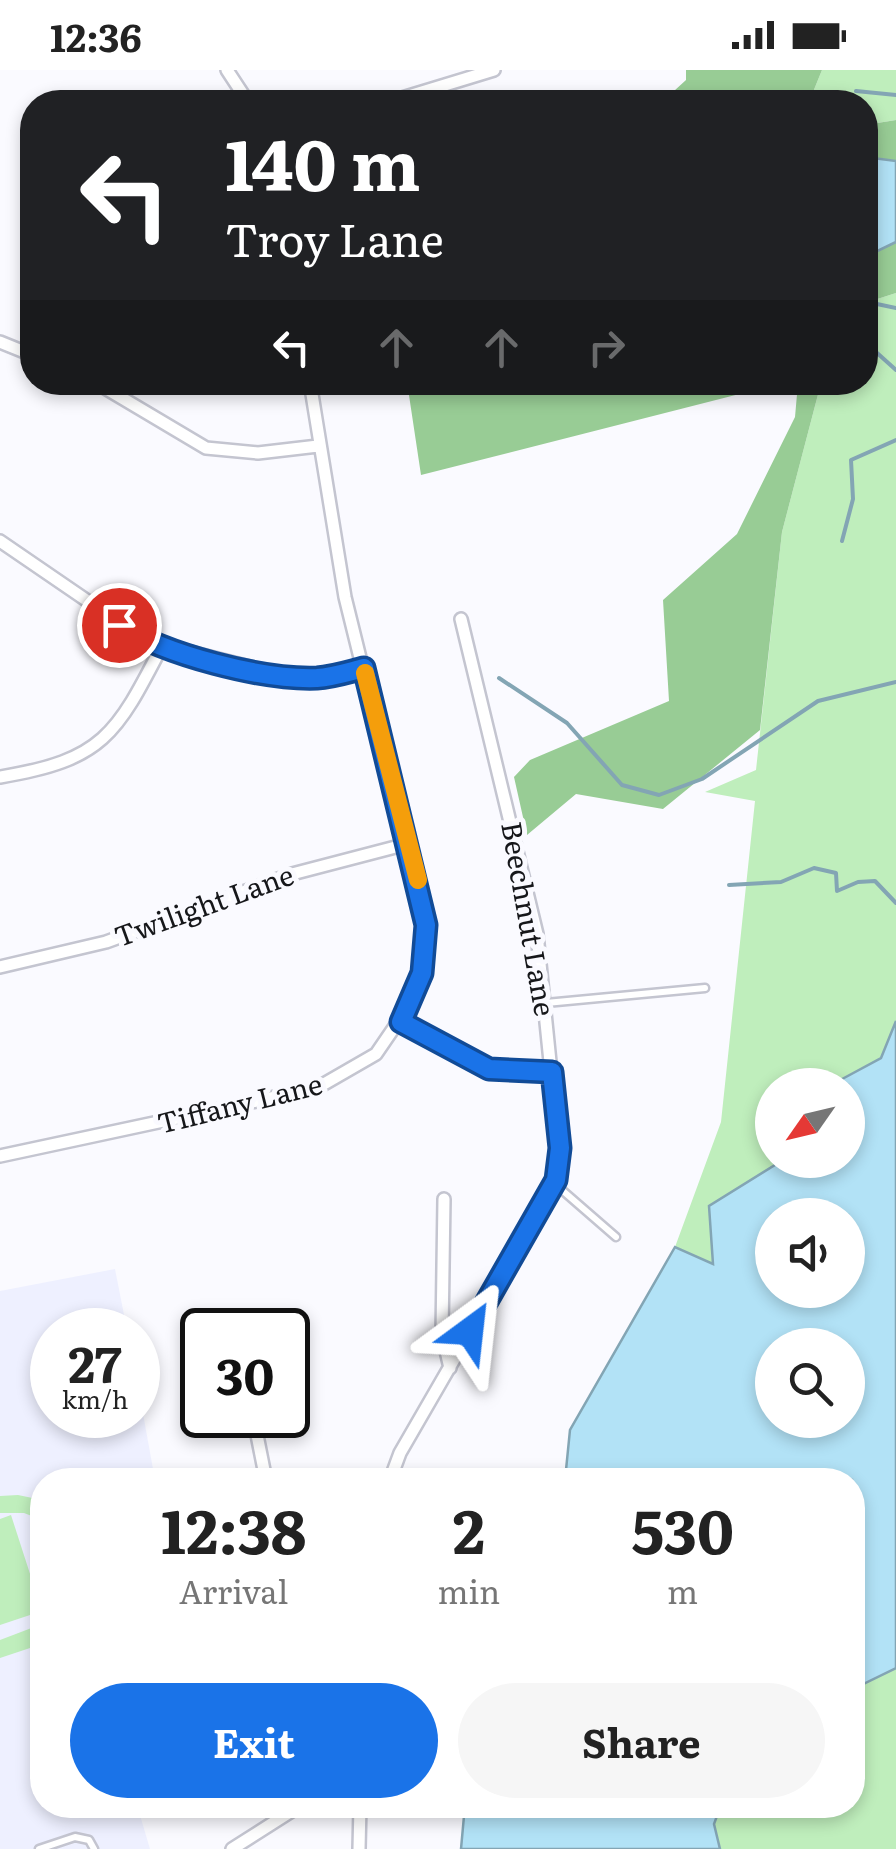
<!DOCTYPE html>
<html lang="en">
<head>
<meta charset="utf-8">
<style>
  body { margin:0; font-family:Literata,serif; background:#f6f6f6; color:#222; height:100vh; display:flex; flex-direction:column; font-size:38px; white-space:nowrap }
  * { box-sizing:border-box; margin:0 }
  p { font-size:32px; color:#767676 }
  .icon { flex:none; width:55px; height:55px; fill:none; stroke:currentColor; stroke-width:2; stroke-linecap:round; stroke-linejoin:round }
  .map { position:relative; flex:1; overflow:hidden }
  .details { position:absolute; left:30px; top:1398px; width:835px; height:350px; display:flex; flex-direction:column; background:#fff; border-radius:40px; box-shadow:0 5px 15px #0003 }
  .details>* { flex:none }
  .hud { position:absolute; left:20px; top:20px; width:858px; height:305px; border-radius:40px; box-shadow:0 5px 15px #0003; background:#202124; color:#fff; overflow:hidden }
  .needle { width:65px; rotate:236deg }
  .controls { position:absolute; left:755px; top:998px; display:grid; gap:20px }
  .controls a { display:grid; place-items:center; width:110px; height:110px; border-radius:50%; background:#fff; box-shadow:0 5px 15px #0003; font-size:50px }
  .speed { position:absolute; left:30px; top:1238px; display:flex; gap:20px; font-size:50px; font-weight:700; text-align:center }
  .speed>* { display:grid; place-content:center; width:130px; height:130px; border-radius:50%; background:#fff; box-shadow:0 5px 15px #0003; line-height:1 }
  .speed small { font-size:25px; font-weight:400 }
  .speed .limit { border:5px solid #111; border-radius:15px; background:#fff; color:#111 }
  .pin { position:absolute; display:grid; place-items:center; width:85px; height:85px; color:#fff; margin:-42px; border:5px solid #fff; border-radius:50%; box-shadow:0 2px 10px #0007 }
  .me { position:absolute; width:110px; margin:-55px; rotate:30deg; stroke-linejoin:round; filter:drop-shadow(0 0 8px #0008) }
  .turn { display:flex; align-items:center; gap:35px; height:210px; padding:0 40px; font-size:45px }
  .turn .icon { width:130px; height:130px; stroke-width:2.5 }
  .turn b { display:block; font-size:70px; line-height:85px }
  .lanes { display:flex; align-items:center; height:95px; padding:0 40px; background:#0003; justify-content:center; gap:50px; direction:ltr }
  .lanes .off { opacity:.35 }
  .eta { display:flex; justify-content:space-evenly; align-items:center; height:170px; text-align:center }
  .eta b { font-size:60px; font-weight:700; line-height:70px }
  .action { display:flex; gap:20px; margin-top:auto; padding:20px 40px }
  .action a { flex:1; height:115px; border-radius:60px; background:#1a73e8; color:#fff; font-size:40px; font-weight:700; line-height:115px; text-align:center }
  .action a+a { background:#f6f6f6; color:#222 }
  .status { display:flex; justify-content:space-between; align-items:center; height:70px; padding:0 50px; background:#fff; direction:ltr }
  .status svg { height:28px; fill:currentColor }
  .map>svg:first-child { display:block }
  .built { fill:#eef0ff }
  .green { fill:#bfeebc }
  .forest { fill:#98cc95 }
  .water { fill:#b2e2f6; stroke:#83a5b4; stroke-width:2.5; fill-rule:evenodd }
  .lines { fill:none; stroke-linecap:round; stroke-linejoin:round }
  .stream { stroke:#83a5b4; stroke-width:4 }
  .lane-casing { stroke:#c4c5d0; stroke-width:11 }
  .street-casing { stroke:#c4c5d0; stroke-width:16 }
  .lane { stroke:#fff; stroke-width:6 }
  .street { stroke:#fff; stroke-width:11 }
  .route-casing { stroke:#114b97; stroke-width:25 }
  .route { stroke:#1a73e8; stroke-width:18 }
  .slow { stroke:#f59e0b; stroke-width:18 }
  .labels { text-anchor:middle; stroke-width:10; stroke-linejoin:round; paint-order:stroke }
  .street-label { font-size:28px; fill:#16171a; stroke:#fafaff }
</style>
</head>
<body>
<div class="status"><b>12:36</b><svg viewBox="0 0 49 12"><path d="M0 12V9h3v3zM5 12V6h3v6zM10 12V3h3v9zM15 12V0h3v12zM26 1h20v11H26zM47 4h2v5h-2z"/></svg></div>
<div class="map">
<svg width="896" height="1779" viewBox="0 0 896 1779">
  <rect width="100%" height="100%" fill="#fafaff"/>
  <!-- built -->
  <path class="built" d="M115,1199L127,1260H52V1345H138V1316L155,1410H42V1735H137L150,1779H0V1221Z"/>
  <!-- green -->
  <path class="green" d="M822,0H896V50L865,55V32H809Z
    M896,223V951L881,988L831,1015H772V1090H783L709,1136L713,1195L675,1177L721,1052L755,731L705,722L756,700L782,462L821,313L865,312V233Z
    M18,1425L42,1430V1450L24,1443H0V1426Z
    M11,1445L42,1541L0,1555V1449Z
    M42,1554V1574L0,1588V1570Z
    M896,1598V1779H720L714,1754L721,1735H852L853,1619Z"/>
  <!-- forest -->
  <path class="forest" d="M686,0H822L809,32H662L686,10Z
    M896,50V91L865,87V55Z
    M896,172V223L865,233V187Z
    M407,312H783V313L421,405Z
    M798,313H821L782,462L760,660L663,739L576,724L527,765L514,707L530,690L669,631L663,530L737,464L795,347Z"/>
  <!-- water -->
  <path class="water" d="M865,87L896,91V172L865,187Z
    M896,951V1598L853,1619L852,1410H565L570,1360L675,1177L713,1194L709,1136L783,1090H848V1015H831L881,988ZM772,1145H848V1220H772ZM772,1275H848V1350H772Z
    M465,1735H721L714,1754L720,1779H461Z"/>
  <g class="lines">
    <!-- stream -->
    <path class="stream" d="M856,21L896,25
      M896,238L877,234L871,238L876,282L896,300
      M842,471L853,429L851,390L896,370
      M499,608L567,653L622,715L659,725L702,709L818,631L896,612
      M729,815L781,812L814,798L836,803L837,821L858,812L875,811L896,833"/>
    <!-- lane casing -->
    <g class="lane-casing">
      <path id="lane" d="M546,933L705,918
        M555,1114L616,1167
        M39,1779L75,1767L89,1770L94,1779"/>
    </g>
    <!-- street casing -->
    <g class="street-casing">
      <path id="street" d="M227,0L248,32
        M389,32L494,0
        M0,272L32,285
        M95,312L206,378L258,383L318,376
        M0,471L146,571L286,606L329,607L364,598
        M0,707C103,690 116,665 162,576
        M0,897L106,872L292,804L407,774
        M401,952L489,999L552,1002
        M0,1086L317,1018L376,984L415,927L426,855L345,527L310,312
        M444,1129L442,1264L450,1298
        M253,1345L266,1410
        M390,1410L400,1383L553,1118L560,1090L537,864L461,549
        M232,1779L301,1735
        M359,1779L360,1735"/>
    </g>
    <!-- lane -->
    <use href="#lane" class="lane"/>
    <!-- street -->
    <use href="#street" class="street"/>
  </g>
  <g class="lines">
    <!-- route casing -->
    <g class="route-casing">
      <path id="route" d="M119,555C166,585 262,610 317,608C333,607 348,602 364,598L426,855L422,903L401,952L489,999L552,1002L560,1078L556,1110L470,1261"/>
    </g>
    <!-- route -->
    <use href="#route" class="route"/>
    <!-- slow -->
    <path class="slow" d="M365,603L418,810"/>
  </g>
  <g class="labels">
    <!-- street labels -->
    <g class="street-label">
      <text transform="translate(204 836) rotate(-20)" y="10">Twilight Lane</text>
      <text transform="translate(528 849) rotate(80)" y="10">Beechnut Lane</text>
      <text transform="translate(240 1034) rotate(-14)" y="10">Tiffany Lane</text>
    </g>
  </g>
</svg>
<div class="controls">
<a><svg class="needle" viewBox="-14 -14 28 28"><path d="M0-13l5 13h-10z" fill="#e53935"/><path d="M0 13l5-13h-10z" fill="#767676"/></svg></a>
<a><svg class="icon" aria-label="sound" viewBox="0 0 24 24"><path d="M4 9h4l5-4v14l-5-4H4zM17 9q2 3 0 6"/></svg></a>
<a><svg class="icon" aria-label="search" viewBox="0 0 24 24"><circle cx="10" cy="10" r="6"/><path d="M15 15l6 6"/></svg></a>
</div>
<div class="speed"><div>27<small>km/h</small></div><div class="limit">30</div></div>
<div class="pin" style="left:119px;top:555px;background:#d93025"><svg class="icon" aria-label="arrive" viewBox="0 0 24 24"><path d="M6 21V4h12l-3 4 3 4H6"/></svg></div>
<svg class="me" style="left:470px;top:1261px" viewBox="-20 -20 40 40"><path d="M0-17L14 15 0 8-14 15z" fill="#1a73e8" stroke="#fff" stroke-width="4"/></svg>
<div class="hud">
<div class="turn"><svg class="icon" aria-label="left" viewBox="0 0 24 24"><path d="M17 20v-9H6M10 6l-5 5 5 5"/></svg><div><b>140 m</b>Troy Lane</div></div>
<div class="lanes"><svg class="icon" aria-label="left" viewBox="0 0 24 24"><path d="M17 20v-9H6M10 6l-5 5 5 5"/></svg><svg class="icon off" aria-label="ahead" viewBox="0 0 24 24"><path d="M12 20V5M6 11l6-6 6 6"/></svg><svg class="icon off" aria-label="ahead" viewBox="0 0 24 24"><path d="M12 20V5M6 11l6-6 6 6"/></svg><svg class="icon off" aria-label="right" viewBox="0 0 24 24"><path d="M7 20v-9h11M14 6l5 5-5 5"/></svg></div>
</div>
<section class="details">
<div class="eta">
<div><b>12:38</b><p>Arrival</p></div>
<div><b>2</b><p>min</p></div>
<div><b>530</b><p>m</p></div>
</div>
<div class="action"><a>Exit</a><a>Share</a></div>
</section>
</div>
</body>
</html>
